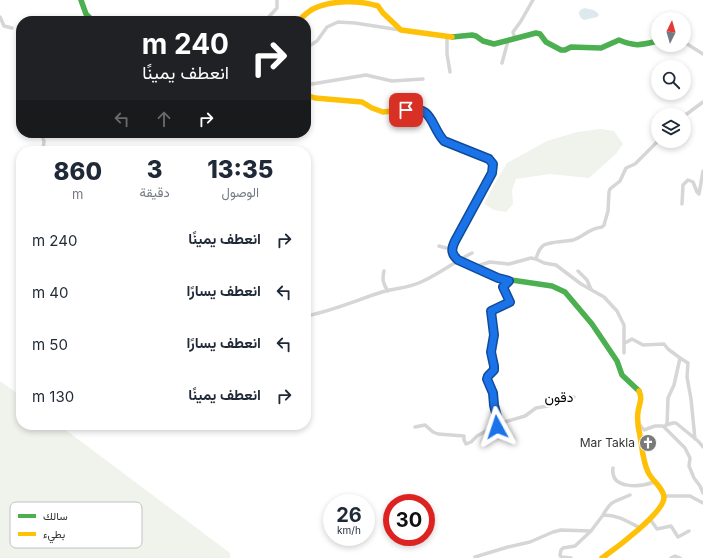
<!DOCTYPE html>
<html lang="ar">
<head>
<meta charset="utf-8">
<style>
  body { margin:0; font-family:Inter,Vazirmatn,sans-serif; background:#f2f2f3; color:#1f2937; direction:rtl; height:100vh; display:flex; flex-direction:column; font-size:15px; white-space:nowrap }
  * { box-sizing:border-box; margin:0 }
  p { font-size:13px; color:#747a83 }
  .icon { flex:none; width:22px; height:22px; fill:none; stroke:currentColor; stroke-width:2; stroke-linecap:round; stroke-linejoin:round }
  .map { position:relative; flex:1; overflow:hidden; direction:ltr }
  .panel { position:absolute; left:16px; top:146px; width:295px; height:284px; display:flex; flex-direction:column; background:#fff; border-radius:16px; box-shadow:0 2px 6px #0003; direction:rtl }
  .panel>* { flex:none }
  .guide { position:absolute; left:16px; top:16px; width:295px; height:122px; border-radius:16px; box-shadow:0 2px 6px #0003; direction:rtl; background:#202124; color:#fff; overflow:hidden }
  .needle { width:26px; rotate:5deg }
  .controls { position:absolute; left:651px; top:12px; display:grid; gap:8px }
  .controls a { display:grid; place-items:center; width:40px; height:40px; border-radius:50%; background:#fff; box-shadow:0 2px 6px #0003; font-size:20px }
  .speed { position:absolute; left:323px; top:494px; display:flex; gap:8px; font-size:20px; font-weight:700; text-align:center }
  .speed>* { display:grid; place-content:center; width:52px; height:52px; border-radius:50%; background:#fff; box-shadow:0 2px 6px #0003; line-height:1 }
  .speed small { font-size:10px; font-weight:400 }
  .speed .limit { border:6px solid #d22; background:#fff; color:#111 }
  .pin { position:absolute; display:grid; place-items:center; width:34px; height:34px; color:#fff; margin:-17px; border-radius:8px; box-shadow:0 2px 6px #0006 }
  .me { position:absolute; width:44px; margin:-22px; rotate:355deg; stroke-linejoin:round; filter:drop-shadow(0 0 3px #0008) }
  .turn { display:flex; align-items:center; gap:14px; height:84px; padding:0 16px; font-size:18px }
  .turn .icon { width:52px; height:52px; stroke-width:2.5 }
  .turn b { display:block; font-size:28px; line-height:34px }
  .lanes { display:flex; align-items:center; height:38px; padding:0 16px; background:#0003; justify-content:center; gap:20px; direction:ltr }
  .lanes .off { opacity:.35 }
  .eta { display:flex; justify-content:space-evenly; align-items:center; height:68px; text-align:center }
  .eta b { font-size:24px; font-weight:800; line-height:28px }
  ul { padding:0; list-style:none }
  li { display:flex; align-items:center; gap:12px; height:52px; padding:0 16px }
  li div { flex:1 }
  li b { display:block; font-size:15px }
  li em { font-style:normal }
  .map>svg:first-child { display:block }
  .green { fill:#f0f2ec }
  .water { fill:#dce9ef }
  .lines { fill:none; stroke-linecap:round; stroke-linejoin:round }
  .street { stroke:#d6d6d6; stroke-width:3.5 }
  .fast { stroke:#4caf50; stroke-width:5.5 }
  .slow { stroke:#ffc107; stroke-width:5.5 }
  .route-casing { stroke:#114b97; stroke-width:10 }
  .route { stroke:#1a73e8; stroke-width:7 }
  .labels { text-anchor:middle; stroke-width:4; stroke-linejoin:round; paint-order:stroke }
  .poi-label { font-size:12px; fill:#323232; stroke:#fff; text-anchor:end }
  .quarter-label { font-size:14px; fill:#000; stroke:#fff }
  .key { fill:#fff; stroke:#c2c2c2; stroke-width:1 }
  .key-label { font-size:11px; fill:#323232 }
</style>
</head>
<body>
<div class="map">
<svg width="703" height="558" viewBox="0 0 703 558">
  <rect width="100%" height="100%" fill="#fff"/>
  <!-- green -->
  <path class="green" d="M600,129L614,131L623,144L616,154L589,178L550,174L516,179L512,190L513,204L506,212L494,210L484,204L495,183L507,163L547,141L577,132Z
    M0,381L21,396V425H59L230,553V558H0Z"/>
  <!-- water -->
  <path class="water" d="M585,8C591,10 596,9 599,15L597,17L584,20L581,18L579,14C579,10 581,9 585,8Z"/>
  <g class="lines">
    <!-- street -->
    <path class="street" d="M0,17L4,26L12,28
      M265,21L277,8V0
      M447,36V54L450,72
      M515,39L513,32L521,21L533,0
      M684,42L703,54
      M306,48L317,41L327,27L338,22L355,23L400,30
      M502,63L508,41
      M306,85L366,75L392,81L423,79
      M684,116L703,102
      M41,133L44,141L43,151
      M682,204L683,185L688,180L693,182L697,192L699,194L703,171
      M439,246L446,248H452
      M536,259C538,253 539,248 544,245C552,241 564,242 573,240C584,237 587,229 602,227L604,225L608,211L609,192L610,189L620,181L626,168L635,164L658,141
      M476,269L480,265L490,262L509,264L531,258L536,259L544,263L556,265L581,284L604,297L617,311L624,325V353
      M384,271C382,279 383,284 388,291
      M578,271L587,280L591,289
      M306,316C332,311 357,300 382,292C395,288 409,288 421,282C439,274 454,262 472,253
      M625,343L632,339L643,345L664,344L668,349L680,358
      M498,424L525,416L536,408L553,405L570,397H574
      M639,424L644,430L655,426H663L685,448L690,458L689,466L694,478L700,486L703,493
      M666,425L673,423H676L698,441L703,447
      M667,425L668,398L674,385L680,358L688,363L687,377L691,399L695,439
      M415,427L425,425L433,432L438,434L464,436V440L466,444L471,442L477,436L486,431L495,429L498,421L494,405L493,393L487,379L488,376L493,370L494,366L491,352L494,335L491,311L510,302L503,287L509,281
      M613,468C610,490 641,487 654,482
      M664,496H690L703,503
      M603,515C612,499 615,502 630,495
      M650,519L657,529L671,526L678,537L689,531
      M475,557L508,547L530,542L553,532L561,530L591,531L603,515C618,515 627,521 640,528
      M571,558L561,557L560,555L561,550L563,548L575,546L591,531
      M671,558L675,556L680,558"/>
    <!-- fast -->
    <path class="fast" d="M81,0L86,14L93,21
      M452,37L472,35L476,36L483,41L494,44L536,33L540,34L546,42L561,50H565L571,47L601,48L619,40C636,47 641,45 658,41
      M441,136L444,141L492,162L494,167L492,173L454,244C451,250 452,255 457,260L498,278L552,286L565,292L592,324L617,361L622,375L639,391"/>
    <!-- slow -->
    <path class="slow" d="M298,21C303,17 307,12 313,9C332,0 358,0 378,6L383,13L401,30L452,37
      M306,95L315,98L362,102L372,108L383,112L418,108L430,118L441,136
      M602,558C615,549 665,512 664,497C663,487 652,481 648,472C643,462 642,447 640,436C638,428 637,420 638,412C639,404 643,399 639,391"/>
  </g>
  <g class="lines">
    <!-- route casing -->
    <g class="route-casing">
      <path id="route" d="M406,110C433,105 430,125 444,141L489,159L493,164L492,173L455,241C451,249 451,254 458,260L498,278L509,281L503,287L510,302L491,311L494,335L491,352L494,366V370L488,376L487,379L493,393L494,405L498,421L497,427"/>
    </g>
    <!-- route -->
    <use href="#route" class="route"/>
  </g>
  <!-- icons -->
  <defs>
    <g id="church-disc" transform="scale(0.9)"><circle r="9.5" fill="#7a7a7a" stroke="#fff"/><path d="M-1.2-6h2.4v3.5h3.3v2.4h-3.3V6h-2.4V-.1h-3.3v-2.4h3.3Z" fill="#fff"/></g>
  </defs>
  <g fill-rule="evenodd">
    <use href="#church-disc" x="648" y="443"/>
  </g>
  <g class="labels">
    <!-- poi labels -->
    <g class="poi-label">
      <text x="635" y="447">Mar Takla</text>
    </g>
    <!-- quarter labels -->
    <g class="quarter-label">
      <text x="559" y="402">دقون</text>
    </g>
  </g>
  <!-- legend -->
  <rect x="10" y="502" width="132" height="46" rx="6" class="key"/>
  <rect x="18" y="514" width="18" height="4" fill="#4caf50"/>
  <rect x="18" y="532" width="18" height="4" fill="#ffc107"/>
  <g class="key-label">
    <text x="43" y="520">سالك</text>
    <text x="43" y="538">بطيء</text>
  </g>
</svg>
<div class="controls">
<a><svg class="needle" viewBox="-14 -14 28 28"><path d="M0-13l5 13h-10z" fill="#e53935"/><path d="M0 13l5-13h-10z" fill="#747a83"/></svg></a>
<a><svg class="icon" aria-label="search" viewBox="0 0 24 24"><circle cx="10" cy="10" r="6"/><path d="M15 15l6 6"/></svg></a>
<a><svg class="icon" aria-label="layers" viewBox="0 0 24 24"><path d="M12 4l9 5-9 5-9-5zM3 14l9 5 9-5"/></svg></a>
</div>
<div class="speed"><div>26<small>km/h</small></div><div class="limit">30</div></div>
<div class="pin" style="left:406px;top:110px;background:#d93025"><svg class="icon" aria-label="arrive" viewBox="0 0 24 24"><path d="M6 21V4h12l-3 4 3 4H6"/></svg></div>
<svg class="me" style="left:497px;top:427px" viewBox="-20 -20 40 40"><path d="M0-17L14 15 0 8-14 15z" fill="#1a73e8" stroke="#fff" stroke-width="4"/></svg>
<div class="guide">
<div class="turn"><svg class="icon" aria-label="right" viewBox="0 0 24 24"><path d="M7 20v-9h11M14 6l5 5-5 5"/></svg><div><b>240 m</b>انعطف يمينًا</div></div>
<div class="lanes"><svg class="icon off" aria-label="left" viewBox="0 0 24 24"><path d="M17 20v-9H6M10 6l-5 5 5 5"/></svg><svg class="icon off" aria-label="ahead" viewBox="0 0 24 24"><path d="M12 20V5M6 11l6-6 6 6"/></svg><svg class="icon" aria-label="right" viewBox="0 0 24 24"><path d="M7 20v-9h11M14 6l5 5-5 5"/></svg></div>
</div>
<section class="panel">
<div class="eta">
<div><b>13:35</b><p>الوصول</p></div>
<div><b>3</b><p>دقيقة</p></div>
<div><b>860</b><p>m</p></div>
</div>
<ul>
<li><svg class="icon" aria-label="right" viewBox="0 0 24 24"><path d="M7 20v-9h11M14 6l5 5-5 5"/></svg><div><b>انعطف يمينًا</b></div><em>240 m</em></li>
<li><svg class="icon" aria-label="left" viewBox="0 0 24 24"><path d="M17 20v-9H6M10 6l-5 5 5 5"/></svg><div><b>انعطف يسارًا</b></div><em>40 m</em></li>
<li><svg class="icon" aria-label="left" viewBox="0 0 24 24"><path d="M17 20v-9H6M10 6l-5 5 5 5"/></svg><div><b>انعطف يسارًا</b></div><em>50 m</em></li>
<li><svg class="icon" aria-label="right" viewBox="0 0 24 24"><path d="M7 20v-9h11M14 6l5 5-5 5"/></svg><div><b>انعطف يمينًا</b></div><em>130 m</em></li>
</ul>
</section>
</div>
</body>
</html>
